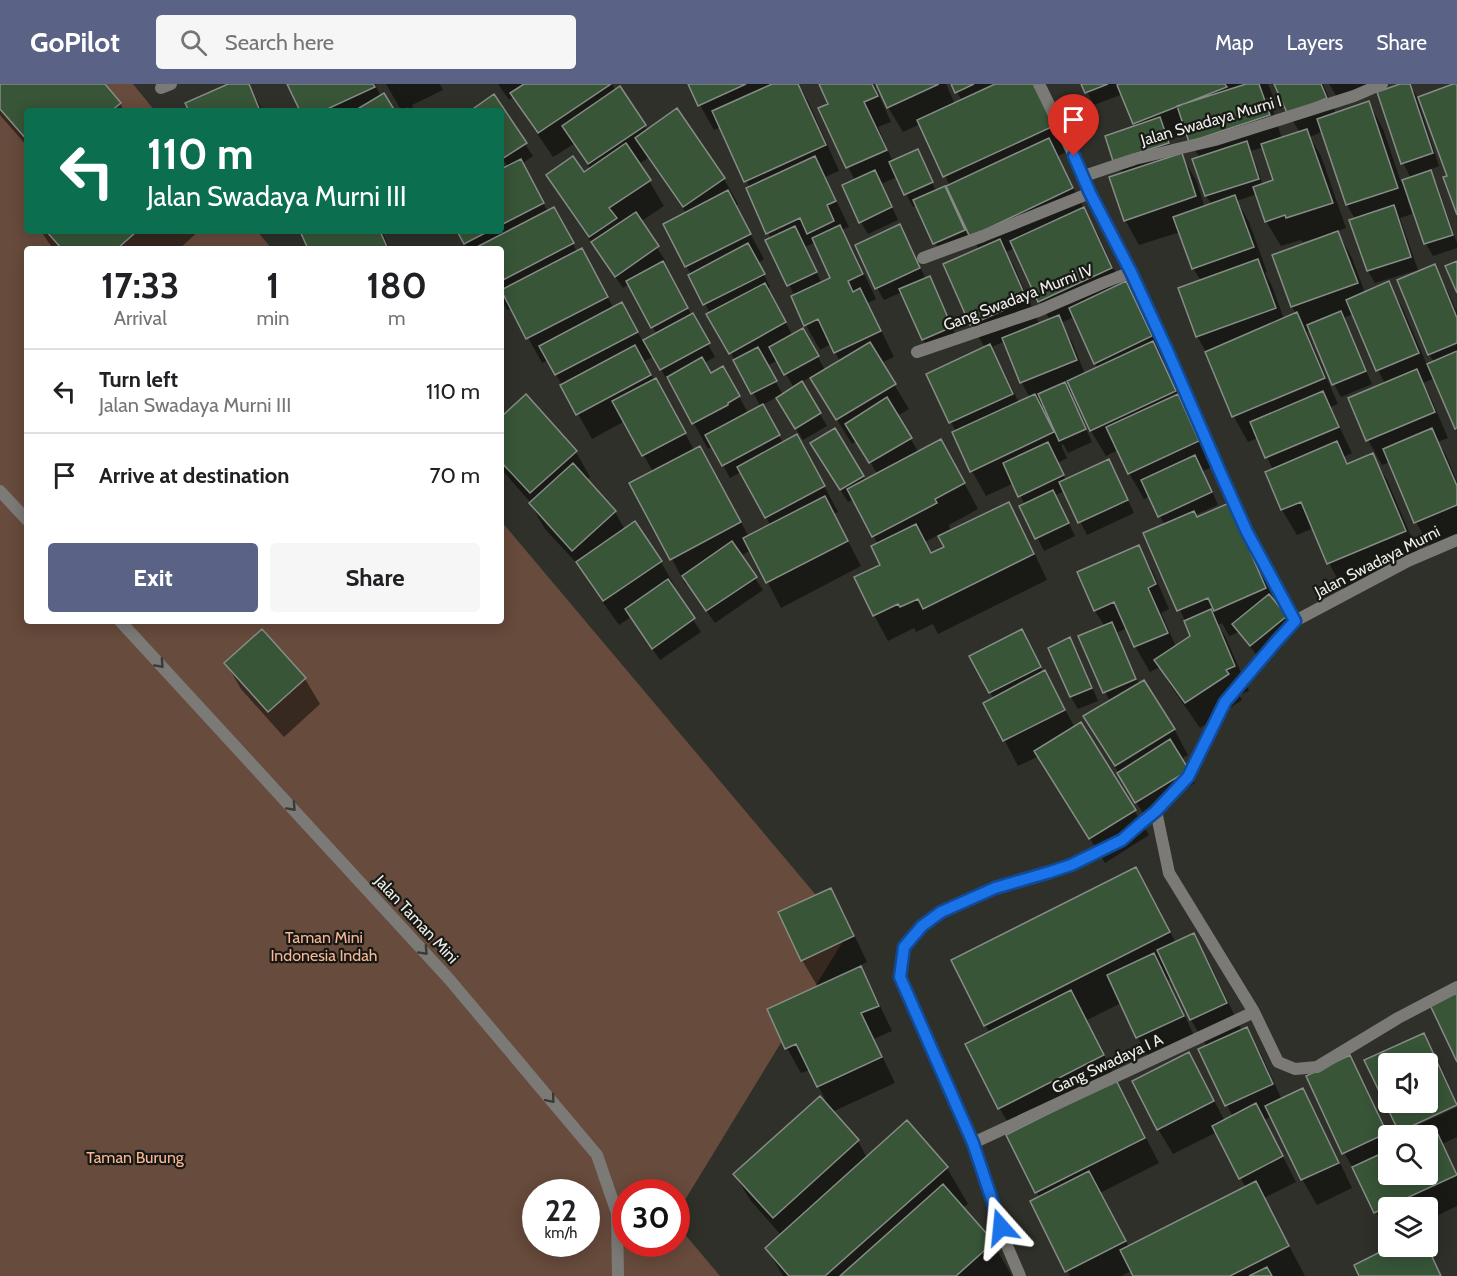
<!DOCTYPE html>
<html lang="en">
<head>
<meta charset="utf-8">
<style>
  body { margin:0; font-family:Cabin,sans-serif; background:#f6f6f6; color:#202124; height:100vh; display:flex; flex-direction:column; font-size:22px; white-space:nowrap }
  * { box-sizing:border-box; margin:0 }
  p { font-size:20px; color:#757577 }
  .icon { flex:none; width:33px; height:33px; fill:none; stroke:currentColor; stroke-width:2; stroke-linecap:round; stroke-linejoin:round }
  .map { position:relative; flex:1; overflow:hidden }
  .details { position:absolute; left:24px; top:162px; width:480px; height:378px; display:flex; flex-direction:column; background:#fff; border-radius:6px; box-shadow:0 3px 15px #0003 }
  .details>* { flex:none }
  .hud { position:absolute; left:24px; top:24px; width:480px; height:126px; border-radius:6px; box-shadow:0 3px 15px #0003; background:#0b6e4f; color:#fff; overflow:hidden }
  .controls { position:absolute; left:1378px; top:969px; display:grid; gap:12px }
  .controls a { display:grid; place-items:center; width:60px; height:60px; border-radius:6px; background:#fff; box-shadow:0 3px 15px #0003; font-size:30px }
  .speed { position:absolute; left:522px; top:1095px; display:flex; gap:12px; font-size:30px; font-weight:700; text-align:center }
  .speed>* { display:grid; place-content:center; width:78px; height:78px; border-radius:50%; background:#fff; box-shadow:0 3px 15px #0003; line-height:1 }
  .speed small { font-size:15px; font-weight:400 }
  .speed .limit { border:9px solid #d22; background:#fff; color:#111 }
  .pin { position:absolute; display:grid; place-items:center; width:51px; height:51px; color:#fff; margin:-62px -26px; border-radius:50% 50% 50% 0; rotate:-45deg; box-shadow:0 0 6px #0007 }
  .pin .icon { rotate:45deg }
  .me { position:absolute; width:66px; margin:-33px; rotate:342deg; stroke-linejoin:round; filter:drop-shadow(0 0 4px #0008) }
  .turn { display:flex; align-items:center; gap:21px; height:126px; padding:0 24px; font-size:27px }
  .turn .icon { width:78px; height:78px; stroke-width:2.5 }
  .turn b { display:block; font-size:42px; line-height:51px }
  .eta { display:flex; justify-content:space-evenly; align-items:center; height:102px; text-align:center }
  .eta b { font-size:36px; font-weight:700; line-height:42px }
  .primary-button { display:flex; gap:12px; margin-top:auto; padding:12px 24px }
  .primary-button a { flex:1; height:69px; border-radius:6px; background:#5a6286; color:#fff; font-size:24px; font-weight:700; line-height:69px; text-align:center }
  .primary-button a+a { background:#f6f6f6; color:#202124 }
  ul { padding:0; list-style:none }
  li { display:flex; align-items:center; gap:18px; height:84px; padding:0 24px; border-top:2px solid #e0e0e0 }
  li div { flex:1 }
  li b { display:block; font-size:22px }
  li em { font-style:normal }
  header { display:flex; align-items:center; gap:36px; box-sizing:border-box; height:84px; padding:0 30px; background:#5a6286; color:#fff }
  header strong { font-size:28px }
  nav { display:flex; gap:33px; margin-inline-start:auto; font-size:21px }
  .search { width:420px; height:54px; background:#f6f6f6; display:flex; align-items:center; gap:15px; box-sizing:border-box; padding:0 21px; border-radius:6px; color:#757577; font-size:22px }
  .map>svg:first-child { display:block }
  .green { fill:#674b3c; fill-rule:evenodd }
  .shadow { fill:#0007; fill-rule:evenodd }
  .building { fill:#385538; stroke:#878c87; stroke-width:1.5; fill-rule:evenodd }
  .lines { fill:none; stroke-linecap:round; stroke-linejoin:round }
  .service { stroke:#7b7a77; stroke-width:12 }
  .minor { stroke:#7b7a77; stroke-width:12 }
  .oneway { stroke:#3b3a37 }
  .route-casing { stroke:#114b97; stroke-width:15 }
  .route { stroke:#1a73e8; stroke-width:10 }
  .labels { text-anchor:middle; stroke-width:4.5; stroke-linejoin:round; paint-order:stroke }
  .street-label { font-size:16px; fill:#eeefeb; stroke:#181815 }
  .park-label { font-size:16px; fill:#f9b796; stroke:#181815 }
</style>
</head>
<body>
<header>
<strong>GoPilot</strong>
<div class="search"><svg class="icon" aria-label="search" viewBox="0 0 24 24"><circle cx="10" cy="10" r="6"/><path d="M15 15l6 6"/></svg>Search here</div>
<nav><a>Map</a><a>Layers</a><a>Share</a></nav>
</header>
<div class="map">
<svg width="1457" height="1192" viewBox="0 0 1457 1192">
  <rect width="100%" height="100%" fill="#30302a"/>
  <!-- green -->
  <path class="green" d="M0,0H133L155,27H27V147H257L272,165H27V537H501V437L848,849L677,1129L676,1108H626V1160H676L677,1141L720,1192H0ZM536,1108H586V1160H536Z"/>
  <!-- shadow -->
  <path class="shadow" d="M0,0H103L120,19L124,27H27V62L0,31Z
    M232,0H248L263,27H191Z
    M289,0H375L381,13L393,27H301Z
    M386,0H440L443,6L412,21L415,27H405L409,25L408,23L401,26Z
    M498,0H612L616,7L648,47L677,27L724,95L738,120L735,122L764,175L758,179L770,203L767,205L793,252L803,246L825,286L840,277L831,260L820,266L806,241L750,104L721,43L714,46L700,21L690,0H798L808,17L839,87L825,93L849,143L841,146L854,168L876,215L868,219L894,273L881,279L909,325L897,332L919,369L955,382L978,425L949,441L950,445L925,458L932,470L946,463L1008,420L1023,445L1047,496L938,550L933,540L916,548L914,544L888,557L874,531L882,482L878,460L854,415L848,418L819,372L835,346L866,397L878,391L857,357L852,360L811,293L801,298L827,342L803,356L777,313L762,321L783,359L811,377L838,428L834,430L861,482L781,524L751,466L740,472L763,506L715,539L688,500L686,501L631,400L653,388L625,337L592,355L548,276L542,279L512,224L507,226L501,215V165H468L459,147H501V87L508,83L501,72V27H472L493,12L533,72L522,80L548,128L568,150L577,168L596,191L614,225L636,245L643,258L657,251L629,200L623,204L563,117L548,92L584,90L590,85L574,60L553,73L527,35L514,12L509,16ZM648,74L686,129L665,140L691,191H690L710,229L709,230L761,323L748,329L737,309L711,290L704,279L715,273L662,178L665,176L640,138L664,122L639,80ZM814,159L832,195L822,200L805,163ZM654,272L668,298L670,296L708,365L713,362L730,394L741,388L771,442L749,453L714,389L694,366L670,321L643,278ZM778,276L794,304L783,311L767,282Z
    M821,0H874L891,38L878,43L893,78H922L935,105H936L937,107L944,104L953,120L955,119L950,102L920,40L903,48L888,23L878,0H946L955,20L962,17L953,0H1037L1069,67L1058,72L1084,125L1098,150L1121,201L1125,199L1140,224L1165,278L1164,279L1213,383L1203,387L1218,421L1195,431L1196,434L1243,446L1275,519L1286,533L1293,545L1258,573L1239,548L1229,552L1222,539L1218,541L1225,552L1249,607L1239,611L1242,616L1200,644L1171,602L1160,583L1150,588L1135,562L1127,544L1116,549L1139,600L1174,645L1188,671L1181,675L1195,699L1144,731L1100,658L1110,618L1080,553L1105,543L1095,527L1079,489L1138,463L1153,488L1169,525L1161,529L1176,563L1192,552L1145,450L1165,442L1150,412L1144,415L1129,389L1118,366L1106,372L1091,347L1074,309L1070,310L1092,358L1068,369L1063,360L1061,361L1067,374L1058,379L1066,396L1115,389L1134,429L1087,451L1065,407L1055,411L1075,452L1044,467L1022,422L1025,421L1014,399L986,412L972,387L956,348L928,291L985,264L971,240L945,180L979,166L958,124L955,125L971,159L942,172L917,121L913,123L897,93L881,100L898,136L868,150L861,138L855,97L820,25L830,21ZM1015,164L1039,217L1050,236L1039,240L1014,182L1006,168ZM1074,233L1097,283V284L1085,290L1072,258L1061,239ZM1005,257L1022,299L1030,314L1019,319L1004,288L990,264ZM1044,321L1051,337L1050,338L1040,322Z
    M1083,0H1268L1273,12L1266,14L1272,23L1282,55L1300,49L1289,30L1276,0H1323L1336,30L1369,19L1383,45L1401,98L1411,94L1403,79L1404,0H1409L1416,11L1439,82L1429,86L1437,100L1457,159V164L1433,172L1426,160L1409,113L1407,114L1412,130L1400,134L1418,186L1375,199L1368,187L1355,135L1347,121L1323,47L1310,53L1321,72L1346,144L1337,147L1352,174L1365,209L1388,199L1403,225L1427,281L1434,278L1429,270L1434,182L1448,208L1457,228V346L1435,294L1423,299L1430,312L1448,354L1438,358L1446,371L1457,397V452L1430,463L1416,438L1390,378L1382,381L1368,356L1350,314L1385,300L1378,286L1354,230L1343,234L1372,300L1341,313L1334,300L1311,246L1307,248L1338,320L1330,323L1352,369L1344,373L1349,381L1372,371L1387,396L1420,473L1343,505L1329,479L1314,444L1297,451L1282,426L1267,388L1273,386L1258,354L1248,358L1234,333L1207,270L1197,252L1201,197L1193,184L1180,148L1139,161L1125,136L1123,90L1115,77L1136,43L1123,10L1094,21ZM1187,49L1190,58L1200,74L1194,76L1206,112L1212,121L1205,124L1196,96L1181,71L1175,73L1169,56ZM1264,63L1275,97L1263,101L1251,67ZM1257,110L1266,137L1281,162L1301,156L1302,158L1313,155L1314,158L1292,223L1296,230L1284,235L1272,202L1265,189L1267,188L1249,138L1237,117Z
    M1329,0H1373L1342,21Z
    M41,147H199L179,165H53Z
    M301,147H382L390,165H309Z
    M906,155L926,195L929,193L936,206L958,256L930,268L923,256L902,208L884,216L877,204Z
    M501,335L576,368L590,393L586,396L615,428L625,446L635,439L661,478L675,503L673,505L701,548L660,576L631,533L619,541L592,503L583,486L545,445L530,419H531L501,385Z
    M262,547L305,595L320,620L284,653L241,605L226,579Z
    M1070,555L1077,567L1098,617L1078,625L1071,613L1049,564Z
    M1029,560L1043,589L1045,588L1059,614L1075,644L1134,726L1149,751L1105,779L1039,672L1018,682L985,619L994,615L971,573Z
    M1136,785L1176,859L1193,851L1208,876L1242,947L1246,945L1261,970L1282,1016L1302,1006L1317,1031L1352,1104L1317,1121L1302,1095L1272,1032L1264,1036L1296,1098L1264,1114L1305,1192H1134L1132,1187L1121,1192H1070L1014,1049L1000,1025L967,960L990,949L985,941ZM1172,894L1191,936L1207,963L1227,1021L1233,1033L1225,1037L1189,970L1158,1045L1173,1070L1217,1048L1246,1104L1129,1163L1100,1109L1159,1079L1130,1023L1116,998L1117,997L1087,936L1121,919L1138,954L1152,979L1197,958L1168,896Z
    M831,806L845,831L867,878L859,882L874,909L892,947L874,955L895,999L832,1028L858,1057L867,1074L947,1084L968,1120L962,1124L993,1159L1012,1192H783L767,1164L781,1151L750,1116L735,1091L829,1023L810,986L801,989L787,964L818,903L802,876Z
    M1423,951L1438,976L1457,1019L1400,1046L1366,977ZM1389,980H1428V1018H1389Z
    M1350,973L1364,998L1389,1052V1090H1428V1052H1403L1401,1049L1457,1023V1053L1442,1060L1457,1089V1122L1428,1136V1124H1389V1152L1376,1128L1359,1094L1344,1069Z"/>
  <!-- building -->
  <path class="building" d="M0,0H105L121,19L111,27H27V56L0,25Z
    M228,0H249L260,27H189L185,19Z
    M287,0H373L375,3L323,27H300Z
    M524,0H611L538,49L510,9Z
    M688,0H746L698,22Z
    M772,0H798L826,61L744,98L712,27Z
    M819,0H872L878,12L864,18L887,66L846,84L818,24L828,20Z
    M876,0H939L887,24Z
    M951,0H974L955,9Z
    M995,0H1037L1056,41L943,93L917,36Z
    M1081,0H1108L1085,9Z
    M1119,0H1225L1227,3L1133,40L1117,1Z
    M1246,0H1259L1270,31L1189,58L1177,22Z
    M1274,0H1321L1327,14L1288,31Z
    M1400,0H1410L1433,69L1401,80L1377,8Z
    M1453,0H1457V131L1443,93L1447,92L1418,13Z
    M620,2L646,41L588,80L562,42Z
    M384,9L395,27H354Z
    M494,10L527,59L502,75L501,73V27H470Z
    M1369,17L1398,104L1346,121L1317,35Z
    M677,24L725,94L683,123L635,54Z
    M1160,33L1169,59L1113,77L1105,52Z
    M1307,45L1333,119L1286,134L1285,131L1265,138L1253,103L1273,96L1261,60Z
    M1049,54L1073,104L970,153L946,102Z
    M1247,57L1259,95L1205,112L1192,75Z
    M626,59L651,96L609,124L617,134L589,153L546,91L573,72L584,88Z
    M918,65L933,98L904,111L889,78Z
    M1182,69L1196,112L1124,137L1109,93Z
    M815,72L836,117L827,121L834,137L807,150L800,134L766,150L746,104Z
    M521,75L544,119L501,141V85Z
    M875,86L892,123L859,139L842,101Z
    M1431,86L1453,151L1424,160L1402,96Z
    M945,102L965,146L933,160L913,116Z
    M728,106L751,150L685,183L663,140Z
    M1235,111L1254,163L1192,185L1173,133Z
    M1394,121L1411,173L1367,187L1349,136Z
    M554,123L574,159L501,197V165H473Z
    M1084,123L1112,184L1038,218L1010,157Z
    M636,128L659,162L615,193L591,158Z
    M900,140L920,184L875,205L855,161Z
    M840,141L863,190L848,197L853,208L860,204L881,247L834,269L818,235L804,242L791,212L830,194L812,154Z
    M795,142L817,188L787,202L765,156Z
    M46,147H137L117,165H62Z
    M300,147H380L388,165H308Z
    M457,147H489L464,160Z
    M1338,147L1358,199L1291,223L1272,171Z
    M1000,155L1027,216L970,241L943,180Z
    M748,159L765,190L703,221L688,191Z
    M582,164L608,213L526,255L501,206Z
    M1258,175L1276,224L1196,253L1178,204Z
    M663,177L688,224L651,244L626,197Z
    M1457,177V209L1445,182Z
    M1435,180L1457,234V259L1428,271L1397,196Z
    M930,192L952,243L922,256L899,205Z
    M1126,197L1152,252L1094,280L1069,224Z
    M1389,197L1419,269L1376,287L1346,216Z
    M765,199L786,238L729,270L706,230Z
    M622,218L638,248L555,291L539,262Z
    M1341,227L1366,287L1332,301L1307,241Z
    M1297,228L1325,294L1232,333L1205,268Z
    M693,229L710,259L660,286L643,256Z
    M1059,231L1077,276L1020,299L1002,254Z
    M803,244L819,272L784,291L769,263Z
    M1153,257L1176,307L1090,347L1067,297Z
    M870,258L896,300L836,336L810,294Z
    M990,260L1013,310L949,339L926,290Z
    M635,261L651,291L576,331L560,301Z
    M758,263L777,297L751,310L733,276Z
    M1457,267V344L1455,345L1427,280Z
    M702,273L711,289L723,282L740,312L728,319V321L692,340L667,293Z
    M1417,285L1435,328L1366,357L1348,314Z
    M656,294L686,349L642,372L612,317Z
    M802,297L821,329L795,345L776,314Z
    M1065,298L1086,345L1059,357L1038,310Z
    M1323,307L1339,343L1265,374L1250,338Z
    M526,310L577,367L530,409L501,378V333Z
    M1035,310L1054,348L970,388L952,348Z
    M1178,310L1199,357L1128,390L1106,343Z
    M887,313L912,354L869,379L845,340Z
    M763,320L780,351L722,382L705,351Z
    M835,344L864,392L840,406L810,359Z
    M1432,344L1457,402V421L1414,439L1383,365Z
    M797,350L825,402L765,434L737,383Z
    M941,355L965,399L935,415L937,419L872,453L847,405Z
    M1337,357L1347,380L1373,369L1406,447L1327,480L1301,418L1281,426L1265,388Z
    M1048,358L1064,391L1018,413L1003,379Z
    M700,362L741,438L670,476L629,399Z
    M1195,371L1212,408L1158,433L1141,396Z
    M1109,375L1128,416L1078,439L1059,398Z
    M573,379L616,427L572,467L529,419Z
    M1053,406L1069,439L1035,455L1019,422Z
    M825,412L848,457L766,499L743,454Z
    M1009,418L1034,470L923,525L918,515L900,523L898,520L873,532L854,493L880,481L871,462L916,440L931,469L944,463L938,452Z
    M1229,419L1266,504L1214,527L1208,514L1177,527L1143,449L1194,427L1197,433Z
    M635,437L662,477L603,517L576,478Z
    M732,457L757,493L706,527L682,492Z
    M1139,461L1156,500L1148,504L1168,549L1134,563L1114,518L1094,527L1077,488Z
    M668,495L695,534L652,565L625,525Z
    M1269,510L1287,532L1250,562L1232,540Z
    M1211,525L1235,582L1226,586L1229,590L1185,619L1154,576L1190,552L1184,537Z
    M1112,538L1136,595L1103,609L1078,552Z
    M262,545L306,594L268,628L224,579Z
    M1022,545L1041,583L989,609L969,572Z
    M1070,553L1092,604L1070,613L1048,564Z
    M1045,586L1065,626L1003,657L983,619Z
    M1144,596L1175,645L1115,682L1083,632Z
    M1081,638L1136,726L1089,755L1034,667Z
    M1170,655L1189,686L1135,719L1117,689Z
    M1136,783L1170,848L984,942L951,876Z
    M831,804L854,852L801,877L778,828Z
    M1194,849L1227,919L1190,936L1157,866Z
    M1154,869L1184,932L1136,954L1107,891Z
    M861,882L879,922L861,929L882,973L817,1003L796,960L785,965L767,925Z
    M1071,906L1104,971L998,1025L965,960Z
    M1457,909V978L1430,921Z
    M1247,943L1273,1000L1225,1022L1198,965Z
    M1424,949L1457,1021L1399,1048L1364,976ZM1389,980H1428V1018H1389Z
    M1189,968L1214,1017L1157,1046L1132,997Z
    M1350,971L1387,1049L1342,1070L1306,992Z
    M1116,996L1145,1054L1035,1109L1006,1051Z
    M1303,1004L1339,1079L1301,1096L1265,1022Z
    M820,1012L859,1056L773,1134L733,1090Z
    M1256,1019L1283,1072L1239,1095L1212,1042Z
    M907,1036L948,1083L825,1192H789L765,1164Z
    M1435,1044L1457,1091L1374,1129L1352,1083L1389,1066V1090H1428V1052H1419Z
    M1089,1087L1126,1157L1065,1188L1030,1117Z
    M1256,1097L1289,1162L1230,1192H1133L1120,1166Z
    M943,1100L994,1158L956,1192H840Z
    M1392,1162H1427L1441,1192H1359L1354,1181Z
    M1267,1183L1272,1192H1249Z"/>
  <g class="lines">
    <!-- service -->
    <path class="service" d="M0,407L27,436
      M120,537L449,895L597,1071L617,1129L618,1192"/>
    <!-- minor -->
    <path class="minor" d="M1039,0L1084,92L1090,109L1131,188L1167,266L1221,390L1247,448L1295,537
      M161,4L171,0
      M1084,92L1135,75L1215,56L1354,12L1382,0
      M923,174L983,152L1090,109
      M917,268L1038,227L1103,199L1131,188
      M1156,727L1169,789L1254,928L1278,978L1295,985L1317,983L1398,934L1457,903
      M973,1059L1254,928
      M1020,1192L1008,1164L973,1059L900,893L904,863L922,842L941,828L995,804L1050,788L1071,781L1122,756L1156,727L1188,693L1225,618L1275,559L1295,537L1408,477L1457,456"/>
  </g>
  <!-- one-way arrows -->
  <defs><path id="oneway-chevron" d="M-2-3.5L2.5 0L-2 3.5" fill="none" stroke-width="1.6" stroke-linecap="round" stroke-linejoin="round" transform="scale(1.5)"/></defs>
  <g class="oneway">
    <use href="#oneway-chevron" transform="translate(160 580) rotate(47)"/>
    <use href="#oneway-chevron" transform="translate(292 723) rotate(47)"/>
    <use href="#oneway-chevron" transform="translate(424 867) rotate(47)"/>
    <use href="#oneway-chevron" transform="translate(551 1015) rotate(50)"/>
  </g>
  <g class="lines">
    <!-- route casing -->
    <g class="route-casing">
      <path id="route" d="M1001,1143L973,1059L900,893L904,863L922,842L941,828L995,804L1050,788L1071,781L1122,756L1139,741L1156,727L1188,693L1225,618L1275,559L1295,537L1247,448L1221,390L1167,266L1131,188L1090,109L1074,72"/>
    </g>
    <!-- route -->
    <use href="#route" class="route"/>
  </g>
  <g class="labels">
    <!-- street labels -->
    <g class="street-label">
      <text transform="translate(1211 36) rotate(-16)" y="6">Jalan Swadaya Murni I</text>
      <text transform="translate(1018 213) rotate(-21)" y="6">Gang Swadaya Murni IV</text>
      <text transform="translate(1377 477) rotate(-27)" y="6">Jalan Swadaya Murni</text>
      <text transform="translate(417 835) rotate(47)" y="6">Jalan Taman Mini</text>
      <text transform="translate(1107 979) rotate(-25)" y="6">Gang Swadaya I A</text>
    </g>
    <!-- park labels -->
    <g class="park-label">
      <text x="324" y="859">Taman Mini<tspan x="324" dy="18">Indonesia Indah</tspan></text>
      <text x="135" y="1079">Taman Burung</text>
    </g>
  </g>
</svg>
<div class="controls">
<a><svg class="icon" aria-label="sound" viewBox="0 0 24 24"><path d="M4 9h4l5-4v14l-5-4H4zM17 9q2 3 0 6"/></svg></a>
<a><svg class="icon" aria-label="search" viewBox="0 0 24 24"><circle cx="10" cy="10" r="6"/><path d="M15 15l6 6"/></svg></a>
<a><svg class="icon" aria-label="layers" viewBox="0 0 24 24"><path d="M12 4l9 5-9 5-9-5zM3 14l9 5 9-5"/></svg></a>
</div>
<div class="speed"><div>22<small>km/h</small></div><div class="limit">30</div></div>
<div class="pin" style="left:1074px;top:72px;background:#d93025"><svg class="icon" aria-label="arrive" viewBox="0 0 24 24"><path d="M6 21V4h12l-3 4 3 4H6"/></svg></div>
<svg class="me" style="left:1001px;top:1143px" viewBox="-20 -20 40 40"><path d="M0-17L14 15 0 8-14 15z" fill="#1a73e8" stroke="#fff" stroke-width="4"/></svg>
<div class="hud">
<div class="turn"><svg class="icon" aria-label="left" viewBox="0 0 24 24"><path d="M17 20v-9H6M10 6l-5 5 5 5"/></svg><div><b>110 m</b>Jalan Swadaya Murni III</div></div>
</div>
<section class="details">
<div class="eta">
<div><b>17:33</b><p>Arrival</p></div>
<div><b>1</b><p>min</p></div>
<div><b>180</b><p>m</p></div>
</div>
<ul>
<li><svg class="icon" aria-label="left" viewBox="0 0 24 24"><path d="M17 20v-9H6M10 6l-5 5 5 5"/></svg><div><b>Turn left</b><p>Jalan Swadaya Murni III</p></div><em>110 m</em></li>
<li><svg class="icon" aria-label="arrive" viewBox="0 0 24 24"><path d="M6 21V4h12l-3 4 3 4H6"/></svg><div><b>Arrive at destination</b></div><em>70 m</em></li>
</ul>
<div class="primary-button"><a>Exit</a><a>Share</a></div>
</section>
</div>
</body>
</html>
